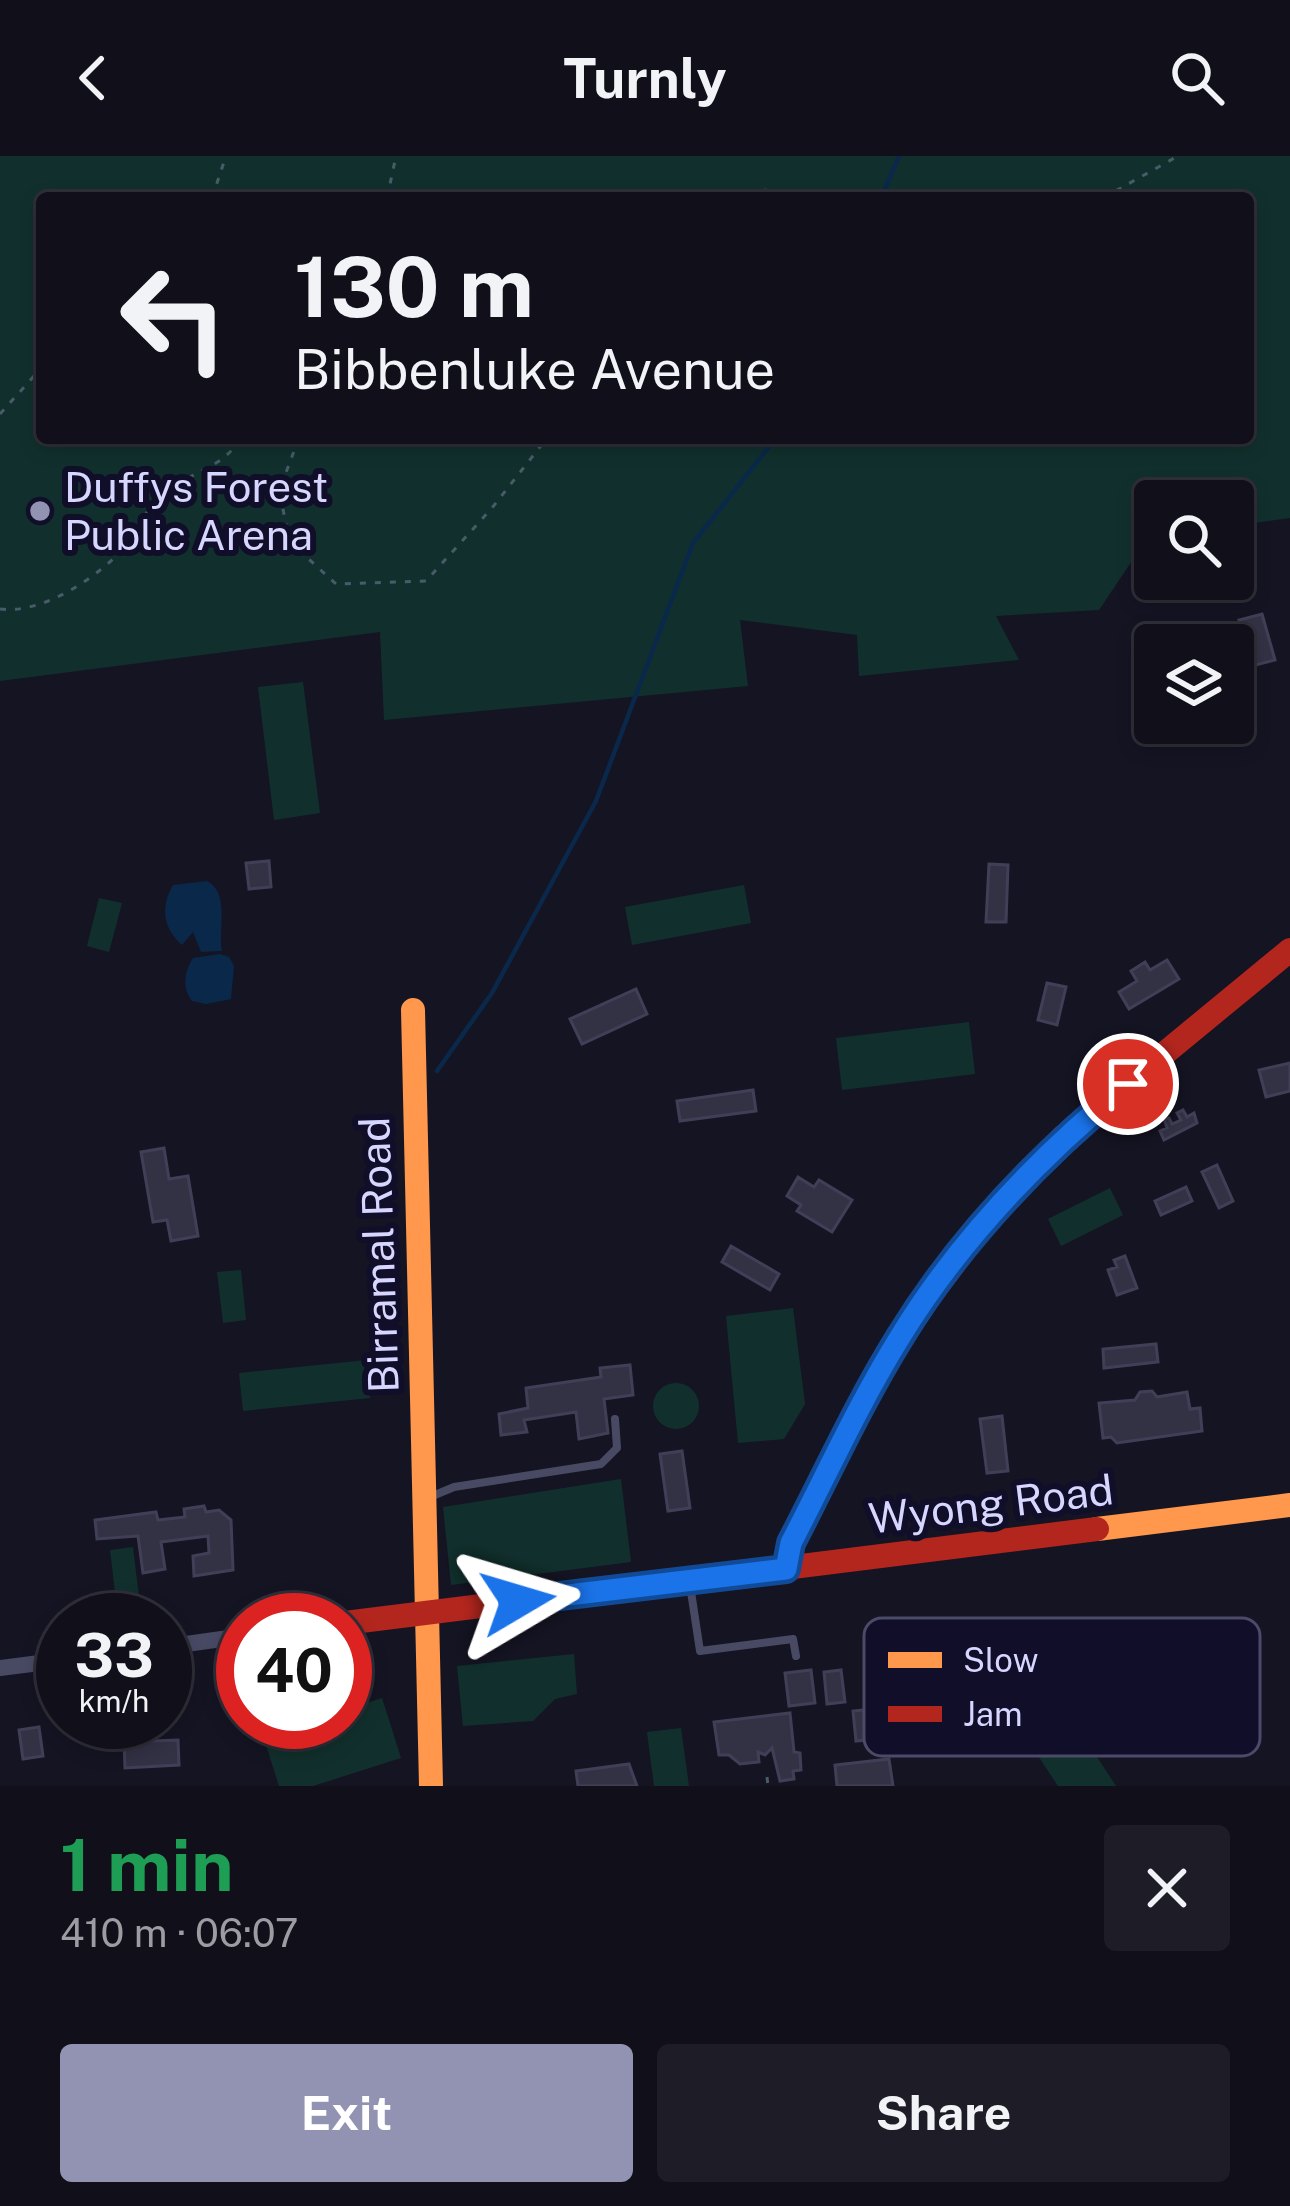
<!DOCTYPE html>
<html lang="en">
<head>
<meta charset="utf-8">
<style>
  body { margin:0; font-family:"Public Sans",sans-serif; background:#1e1d27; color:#f1f3f6; height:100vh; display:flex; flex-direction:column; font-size:45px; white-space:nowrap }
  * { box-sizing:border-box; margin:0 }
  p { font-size:39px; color:#9c9ca2 }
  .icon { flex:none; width:66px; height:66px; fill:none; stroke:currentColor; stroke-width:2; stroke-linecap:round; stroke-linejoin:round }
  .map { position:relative; height:1630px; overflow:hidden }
  .sheet { display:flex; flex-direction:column; background:#100f1a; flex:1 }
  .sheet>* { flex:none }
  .top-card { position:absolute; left:36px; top:36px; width:1218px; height:252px; border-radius:12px; box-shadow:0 6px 18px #0003,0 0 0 3px #302f39; background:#100f1a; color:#f1f3f6; overflow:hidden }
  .controls { position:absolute; left:1134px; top:324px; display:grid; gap:24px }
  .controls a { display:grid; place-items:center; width:120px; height:120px; border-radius:12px; background:#100f1a; box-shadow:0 6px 18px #0003,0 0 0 3px #302f39; font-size:60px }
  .speed { position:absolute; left:36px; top:1437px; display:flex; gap:24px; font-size:60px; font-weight:700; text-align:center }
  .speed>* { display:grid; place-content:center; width:156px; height:156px; border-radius:50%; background:#100f1a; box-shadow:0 6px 18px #0003,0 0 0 3px #302f39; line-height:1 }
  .speed small { font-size:30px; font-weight:400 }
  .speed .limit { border:18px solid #d22; background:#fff; color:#111 }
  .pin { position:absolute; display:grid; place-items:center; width:102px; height:102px; color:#fff; margin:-51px; border:6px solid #fff; border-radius:50%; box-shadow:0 3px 12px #0007 }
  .me { position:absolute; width:132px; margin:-66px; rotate:83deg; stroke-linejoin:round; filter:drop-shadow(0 0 9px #0008) }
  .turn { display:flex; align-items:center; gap:42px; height:252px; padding:0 60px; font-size:54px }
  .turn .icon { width:156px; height:156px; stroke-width:2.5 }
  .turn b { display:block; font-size:84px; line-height:102px }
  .round { display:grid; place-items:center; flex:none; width:126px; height:126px; border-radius:12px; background:#1e1d27 }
  .overview { display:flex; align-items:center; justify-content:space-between; height:204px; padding:0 60px }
  h1 { font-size:72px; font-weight:700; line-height:90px; color:#1e9e55 }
  .cta { display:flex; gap:24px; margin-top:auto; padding:24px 60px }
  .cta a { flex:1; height:138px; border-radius:12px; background:#9292b2; color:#fff; font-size:48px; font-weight:700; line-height:138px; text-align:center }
  .cta a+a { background:#1e1d27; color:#f1f3f6 }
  header { display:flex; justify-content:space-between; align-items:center; height:156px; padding:0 60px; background:#100f1a; font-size:54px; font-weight:700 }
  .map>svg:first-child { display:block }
  .green { fill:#11302d; fill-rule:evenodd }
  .water { fill:#09284a }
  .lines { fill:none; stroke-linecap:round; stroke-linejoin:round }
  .stream { stroke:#09284a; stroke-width:4.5 }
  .building { fill:#333245; stroke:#403f57; stroke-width:3 }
  .path { stroke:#485b69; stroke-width:3; stroke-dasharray:6 9; stroke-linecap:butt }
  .lane { stroke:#484a64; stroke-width:8 }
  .street { stroke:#484a64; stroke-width:16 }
  .slow { stroke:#ff974d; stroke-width:24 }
  .jam { stroke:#b3261e; stroke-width:24 }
  .route-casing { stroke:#114b97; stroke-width:30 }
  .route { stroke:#1a73e8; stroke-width:21 }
  .poi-dot { fill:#9292b2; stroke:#100e29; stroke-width:4.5 }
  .labels { text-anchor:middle; stroke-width:12; stroke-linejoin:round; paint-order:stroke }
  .poi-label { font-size:42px; fill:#d6d6ff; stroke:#100e29; text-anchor:start }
  .street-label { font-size:42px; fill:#d6d6ff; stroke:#100e29 }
  .key { fill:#100e29; stroke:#4b4a69; stroke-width:3 }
  .key-label { font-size:33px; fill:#d6d6ff }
</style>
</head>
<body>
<header><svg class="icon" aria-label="back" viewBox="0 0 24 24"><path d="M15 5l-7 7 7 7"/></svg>Turnly<svg class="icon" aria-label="search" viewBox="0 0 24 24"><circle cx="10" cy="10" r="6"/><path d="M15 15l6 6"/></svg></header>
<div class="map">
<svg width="1290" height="1630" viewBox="0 0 1290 1630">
  <rect width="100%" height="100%" fill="#151423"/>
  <!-- green -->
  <path class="green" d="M0,0H1290V362L1233,370V345H1155V380L1148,381L1099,454L996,460L1019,504L859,520L857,479L740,464L748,530L384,564L380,476L0,525ZM1248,42V282H42V42Z
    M303,526L320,657L274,664L258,531Z
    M744,729L751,767L632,789L625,751Z
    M99,742L122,747L109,796L87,790Z
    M969,866L975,918L842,934L836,882Z
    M1110,1032L1123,1059L1061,1090L1048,1063Z
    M241,1114L246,1164L223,1167L217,1116Z
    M793,1152L805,1248L784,1283L738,1287L726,1160Z
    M367,1204L370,1242L243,1255L239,1217Z
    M653 1250a23 23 0 1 1 46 0a23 23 0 1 1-46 0Z
    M621,1323L631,1406L451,1429L443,1351Z
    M133,1391L139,1441L116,1444L110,1394Z
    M574,1498L577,1538L555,1543L533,1565L463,1570L457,1510Z
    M1056,1538L1116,1630H1058L1015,1565Z
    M382,1542L401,1602L313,1630H279L263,1580L306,1566H345V1554Z
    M681,1572L689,1630H654L647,1576Z"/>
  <!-- water -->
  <path class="water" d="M207,725C230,737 218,772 222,795L201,796L193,776L182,789C163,772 160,752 173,729Z
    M220,798L229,801L234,810L231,843L206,848L192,845C182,831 184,817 193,802Z"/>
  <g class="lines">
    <!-- stream -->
    <path class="stream" d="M881,42L899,0
      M437,915L492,837L596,645L693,387L776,282"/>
  </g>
  <!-- building -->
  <path class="building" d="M1262,458L1275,504L1252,510L1239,464Z
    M1145,546L1155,547V567H1198V585H1168L1167,574L1143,576Z
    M269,705L271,731L249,733L246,707Z
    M989,708L1008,709L1006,766H986Z
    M1167,804L1179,823L1129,853L1119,836L1137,825L1131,815L1145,806L1150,814Z
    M1047,827L1066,831L1057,869L1038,864Z
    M636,833L647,858L582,888L570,863Z
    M1290,907V935L1266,941L1259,914Z
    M753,934L756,955L680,965L677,945Z
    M1183,954L1187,961L1194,957L1197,967L1164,984L1160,975L1167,972L1164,963L1169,962L1172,968L1181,964L1177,957Z
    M164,992L169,1023L188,1020L198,1080L171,1085L167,1064L153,1066L141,996Z
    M1217,1009L1233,1045L1219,1052L1202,1016Z
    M798,1021L814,1031L819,1024L852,1044L832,1076L797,1055L801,1049L787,1040Z
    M1186,1031L1192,1045L1161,1059L1155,1045Z
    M731,1090L779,1118L770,1134L722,1106Z
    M1125,1100L1137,1132L1117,1139L1108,1114L1117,1111L1114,1104Z
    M1156,1188L1158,1206L1104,1212L1103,1193Z
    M630,1209L633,1239L604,1243L608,1277L579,1283L576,1256L524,1264L527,1276L501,1279L499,1258L528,1252L526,1232L601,1221L600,1212Z
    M1152,1235L1157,1241L1187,1236L1190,1253L1200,1252L1202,1275L1117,1287L1111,1281L1103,1282L1099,1247L1135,1244L1140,1236Z
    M1002,1260L1008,1315L987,1317L980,1263Z
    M682,1295L690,1352L668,1355L660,1298Z
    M204,1350L206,1356L219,1354L231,1364L233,1414L194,1420L193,1400L209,1397L208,1380L161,1386L165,1413L143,1417L138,1380L97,1383L95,1364L156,1356L158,1364L185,1361L184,1353Z
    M811,1514L815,1547L789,1550L785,1517Z
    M841,1514L845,1546L827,1548L824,1516Z
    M894,1551L897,1581L856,1585L853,1555Z
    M790,1557L794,1596L800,1597L801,1614L793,1615L794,1623L780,1625L772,1592L765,1599L758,1596L759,1606L740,1608L729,1599H719L714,1566Z
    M39,1571L43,1600L23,1603L19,1574Z
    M178,1584L179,1609L125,1612L124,1586Z
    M889,1603L893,1630H837L835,1609Z
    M629,1608L637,1630H578L576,1615Z"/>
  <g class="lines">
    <!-- path -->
    <path class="path" d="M212,42L226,0
      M387,42L396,0
      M747,42L765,34L836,42
      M1103,42L1178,0
      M0,258L42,211
      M299,282L279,335L290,386L336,428L426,425L492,352L547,282
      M0,453C46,459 108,415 135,379C143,370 145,356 153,347C171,327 195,320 216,307C227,301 235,290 244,282
      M767,1621L768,1630"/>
    <!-- lane -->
    <path class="lane" d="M430,1341L454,1331L601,1308L617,1292L615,1263
      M690,1429L700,1495L793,1483L796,1500"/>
    <!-- street -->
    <path class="street" d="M165,1491L243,1480
      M0,1512L63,1504"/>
    <!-- slow -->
    <path class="slow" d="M413,854L431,1630
      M1097,1373L1290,1349"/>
    <!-- jam -->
    <path class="jam" d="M786,1413L791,1387L902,1177L993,1056L1063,981L1290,794
      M345,1467L1097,1373"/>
  </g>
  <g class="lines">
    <!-- route casing -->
    <g class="route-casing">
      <path id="route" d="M518,1445L786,1413L791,1387C827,1318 859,1247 900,1181C960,1083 1040,1000 1128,928"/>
    </g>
    <!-- route -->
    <use href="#route" class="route"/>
  </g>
  <!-- markers -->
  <circle class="poi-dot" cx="40" cy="355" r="12"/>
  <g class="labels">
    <!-- poi labels -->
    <g class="poi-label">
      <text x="64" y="346">Duffys Forest<tspan x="64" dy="48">Public Arena</tspan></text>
    </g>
    <!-- street labels -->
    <g class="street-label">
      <text transform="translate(379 1099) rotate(-92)" y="15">Birramal Road</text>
      <text transform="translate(991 1348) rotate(-7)" y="15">Wyong Road</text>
    </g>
  </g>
  <!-- legend -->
  <rect x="864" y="1462" width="396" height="138" rx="18" class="key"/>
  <rect x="888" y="1496" width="54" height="16" fill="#ff974d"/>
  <rect x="888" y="1550" width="54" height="16" fill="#b3261e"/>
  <g class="key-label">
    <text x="963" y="1516">Slow</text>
    <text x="963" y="1570">Jam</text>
  </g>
</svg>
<div class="controls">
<a><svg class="icon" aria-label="search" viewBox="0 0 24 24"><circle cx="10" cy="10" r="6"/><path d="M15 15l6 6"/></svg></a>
<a><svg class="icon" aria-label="layers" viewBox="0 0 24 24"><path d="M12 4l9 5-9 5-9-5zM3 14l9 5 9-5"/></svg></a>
</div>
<div class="speed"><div>33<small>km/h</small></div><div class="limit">40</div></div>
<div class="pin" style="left:1128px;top:928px;background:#d93025"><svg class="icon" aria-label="arrive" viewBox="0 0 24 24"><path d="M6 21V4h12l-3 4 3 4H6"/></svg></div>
<svg class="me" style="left:518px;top:1445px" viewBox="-20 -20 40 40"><path d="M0-17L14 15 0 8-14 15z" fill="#1a73e8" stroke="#fff" stroke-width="4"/></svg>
<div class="top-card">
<div class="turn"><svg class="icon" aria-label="left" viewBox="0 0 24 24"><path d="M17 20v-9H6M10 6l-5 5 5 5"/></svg><div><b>130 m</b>Bibbenluke Avenue</div></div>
</div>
</div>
<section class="sheet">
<div class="overview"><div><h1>1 min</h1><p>410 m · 06:07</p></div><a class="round"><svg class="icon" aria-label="close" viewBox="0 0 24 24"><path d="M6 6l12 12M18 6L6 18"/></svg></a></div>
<div class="cta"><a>Exit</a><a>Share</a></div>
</section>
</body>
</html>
